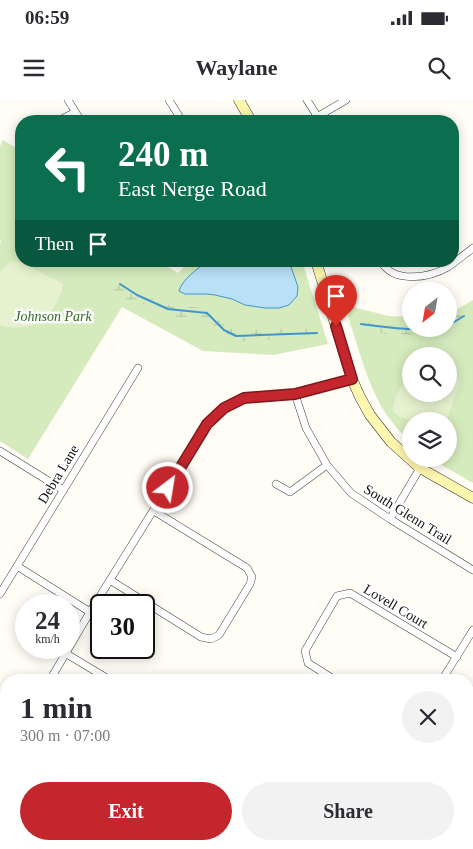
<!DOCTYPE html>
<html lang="en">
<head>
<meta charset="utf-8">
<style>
  body { margin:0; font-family:"Times New Roman",serif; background:#f2f2f3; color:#2b2b33; height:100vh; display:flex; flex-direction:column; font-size:19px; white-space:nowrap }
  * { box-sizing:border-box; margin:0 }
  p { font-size:16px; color:#7c7c81 }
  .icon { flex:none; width:28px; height:28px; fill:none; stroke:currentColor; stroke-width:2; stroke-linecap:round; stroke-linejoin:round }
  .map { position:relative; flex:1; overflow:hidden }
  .drawer { position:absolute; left:0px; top:574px; width:474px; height:176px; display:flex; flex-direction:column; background:#fff; border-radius:20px 20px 0 0; box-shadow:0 2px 12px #0003 }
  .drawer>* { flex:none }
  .banner { position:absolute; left:15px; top:15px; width:444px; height:152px; border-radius:20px; box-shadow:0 2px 12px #0003; background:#0b6e4f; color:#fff; overflow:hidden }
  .needle { width:32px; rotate:211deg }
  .fabs { position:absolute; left:402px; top:182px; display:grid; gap:10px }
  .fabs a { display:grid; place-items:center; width:55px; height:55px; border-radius:50%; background:#fff; box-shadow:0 2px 12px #0003; font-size:25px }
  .speed { position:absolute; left:15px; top:494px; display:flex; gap:10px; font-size:25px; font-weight:700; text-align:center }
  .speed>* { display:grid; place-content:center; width:65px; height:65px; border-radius:50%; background:#fff; box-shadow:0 2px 12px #0003; line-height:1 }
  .speed small { font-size:12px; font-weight:400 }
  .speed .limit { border:2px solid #111; border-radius:8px; background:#fff; color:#111 }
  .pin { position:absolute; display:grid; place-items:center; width:42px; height:42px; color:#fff; margin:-51px -21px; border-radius:50% 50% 50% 0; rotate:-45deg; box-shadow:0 0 5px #0007 }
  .pin .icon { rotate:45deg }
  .me { position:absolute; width:55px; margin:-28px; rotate:31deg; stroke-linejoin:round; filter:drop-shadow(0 0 4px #0008) }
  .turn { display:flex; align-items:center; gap:18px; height:105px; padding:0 20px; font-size:22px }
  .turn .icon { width:65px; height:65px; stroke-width:2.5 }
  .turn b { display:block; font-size:35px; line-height:42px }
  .then { display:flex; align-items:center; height:48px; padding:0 20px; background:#0003; gap:10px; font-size:19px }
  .round { display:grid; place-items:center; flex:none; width:52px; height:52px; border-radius:26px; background:#f2f2f3 }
  .headline { display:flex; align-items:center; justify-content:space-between; height:85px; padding:0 20px }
  h1 { font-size:30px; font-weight:800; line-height:38px }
  .primary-button { display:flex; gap:10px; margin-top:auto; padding:10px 20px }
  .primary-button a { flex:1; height:58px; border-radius:30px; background:#c4262e; color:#fff; font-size:20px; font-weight:800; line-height:58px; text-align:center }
  .primary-button a+a { background:#f2f2f3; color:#2b2b33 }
  .status { display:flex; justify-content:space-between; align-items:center; height:35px; padding:0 25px; background:#fff; direction:ltr }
  .status svg { height:14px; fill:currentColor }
  header { display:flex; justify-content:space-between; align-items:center; height:65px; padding:0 20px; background:#fff; font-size:22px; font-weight:800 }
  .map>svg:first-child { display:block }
  .grass { fill:#d5ebbd; fill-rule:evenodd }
  .wetland { fill:url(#wetland-marsh) }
  .pitch { fill:#e6f2cf }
  .water { fill:#b9e0f7; stroke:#3f96cf }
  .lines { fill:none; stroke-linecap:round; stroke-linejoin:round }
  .stream { stroke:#3f96cf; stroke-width:2 }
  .minor-casing { stroke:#444; stroke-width:8 }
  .secondary-casing { stroke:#333; stroke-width:11 }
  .minor { stroke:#fff; stroke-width:7 }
  .secondary { stroke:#fff6b0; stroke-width:10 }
  .route-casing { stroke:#7f191e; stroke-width:12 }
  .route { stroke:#c4262e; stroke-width:9 }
  .labels { text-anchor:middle; stroke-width:5; stroke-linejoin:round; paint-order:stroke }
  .park-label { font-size:14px; font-style:italic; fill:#2f6b1f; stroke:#fff }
  .street-label { font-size:14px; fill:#111; stroke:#fff }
</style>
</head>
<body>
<div class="status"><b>06:59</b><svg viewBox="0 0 49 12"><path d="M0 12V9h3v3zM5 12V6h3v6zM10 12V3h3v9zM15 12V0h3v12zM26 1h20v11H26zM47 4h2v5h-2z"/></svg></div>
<header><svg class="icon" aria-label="menu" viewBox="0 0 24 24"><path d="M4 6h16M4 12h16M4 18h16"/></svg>Waylane<svg class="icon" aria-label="search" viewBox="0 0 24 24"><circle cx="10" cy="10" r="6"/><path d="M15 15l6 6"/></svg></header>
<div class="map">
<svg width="473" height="749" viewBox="0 0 473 749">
  <defs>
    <pattern id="wetland-marsh" width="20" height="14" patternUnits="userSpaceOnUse" patternTransform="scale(1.25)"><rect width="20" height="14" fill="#d5ebbd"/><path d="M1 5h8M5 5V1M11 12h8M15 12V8" fill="none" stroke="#b6c8a1"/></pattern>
  </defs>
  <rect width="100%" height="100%" fill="#fffdf5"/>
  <!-- grass -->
  <path class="grass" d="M3,40L21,51V161H158L178,173L190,161H302L328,244L273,255L203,251L122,207L28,359L0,341V144L1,141L0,140V46Z
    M473,200V383L431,359H449V321H411V343C402,334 393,324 386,314C366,283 356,240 345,205L389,216L411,217V229H449V212L456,210ZM411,256H449V294H411Z"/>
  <!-- wetland -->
  <path class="wetland" d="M114,180L122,181L161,203L171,206L207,208L213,210L226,224L237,231L291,228L321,229L322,236L234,242L220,234L208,220L199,218H177L161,213L140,203L120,198L111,190L110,185Z
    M461,213L465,214L464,222L455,228L441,234L415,235L401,238L359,227H351L349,223C370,220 390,227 411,226V229H449V218Z"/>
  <!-- pitch -->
  <path class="pitch" d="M16,161L22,163H23L63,184C62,190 60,197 57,202C46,224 22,232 0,225V172L10,162Z
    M449,273L460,280L447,320L445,319V321C430,321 402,323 393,311C394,297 400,285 411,276V294H449Z"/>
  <!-- water -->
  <path class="water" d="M207,161H289L298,187L297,196L289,205L279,208H265L245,205L232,199L215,195L207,194H185L179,191C183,178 197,170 207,161Z"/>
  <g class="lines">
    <!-- stream -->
    <path class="stream" d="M120,184L137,195L168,209L207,213L224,230L236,236L317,233
      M361,224C389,228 415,231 443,229
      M449,225L464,216"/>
    <!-- minor casing -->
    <g class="minor-casing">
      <path id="minor" d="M68,0L81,21
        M169,0L182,21
        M307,0L319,19
        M58,21L75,12
        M310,21L346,0
        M381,161C393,184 429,178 448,167C457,161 465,154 473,148
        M295,294L306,328L327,365L351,393L390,419L473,470
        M0,351L63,390
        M276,384L290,392L327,365
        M390,419L420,368
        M17,466L90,512
        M110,480L201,537L211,539L219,535L250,484L252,477L247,468L154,411
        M0,494L138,268
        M65,553L110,580
        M50,580L90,512L207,324L224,308L244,298L295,294L352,279
        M335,580L308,563L305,551L337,496L350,493L457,557
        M442,580L473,530
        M468,642L473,633
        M0,663L6,653
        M0,706L6,710
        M62,744L71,749
        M284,744L292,749
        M338,749L341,744"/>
    </g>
    <!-- secondary casing -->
    <g class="secondary-casing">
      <path id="secondary" d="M239,0L251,21
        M316,161L352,279L360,297L370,315L391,342L420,368L473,398"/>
    </g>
    <!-- minor -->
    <use href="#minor" class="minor"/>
    <!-- secondary -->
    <use href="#secondary" class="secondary"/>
  </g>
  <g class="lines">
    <!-- route casing -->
    <g class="route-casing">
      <path id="route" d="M168,388L207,324L224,308L244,298L295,294L352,279L336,226"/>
    </g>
    <!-- route -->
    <use href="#route" class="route"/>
  </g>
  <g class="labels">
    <!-- park labels -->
    <g class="park-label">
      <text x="53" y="221">Johnson Park</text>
    </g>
    <!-- street labels -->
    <g class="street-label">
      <text transform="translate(58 374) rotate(-59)" y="5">Debra Lane</text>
      <text transform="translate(408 414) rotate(32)" y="5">South Glenn Trail</text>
      <text transform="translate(396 506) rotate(31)" y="5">Lovell Court</text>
    </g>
  </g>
</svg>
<div class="fabs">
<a><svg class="needle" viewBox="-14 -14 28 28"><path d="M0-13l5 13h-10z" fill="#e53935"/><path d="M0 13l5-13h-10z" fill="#7c7c81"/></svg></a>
<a><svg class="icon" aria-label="search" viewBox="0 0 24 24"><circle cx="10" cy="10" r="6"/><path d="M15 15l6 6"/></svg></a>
<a><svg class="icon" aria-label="layers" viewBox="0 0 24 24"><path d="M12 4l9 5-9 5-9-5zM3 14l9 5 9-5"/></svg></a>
</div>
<div class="speed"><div>24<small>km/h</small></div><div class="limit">30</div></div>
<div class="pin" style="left:336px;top:226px;background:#d93025"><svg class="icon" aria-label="arrive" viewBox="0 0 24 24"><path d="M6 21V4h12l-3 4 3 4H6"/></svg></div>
<svg class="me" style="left:168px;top:388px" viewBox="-20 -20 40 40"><circle r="17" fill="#c4262e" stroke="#fff" stroke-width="3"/><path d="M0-11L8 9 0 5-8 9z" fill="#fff"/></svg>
<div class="banner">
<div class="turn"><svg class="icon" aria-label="left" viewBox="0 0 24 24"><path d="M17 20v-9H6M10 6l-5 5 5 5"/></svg><div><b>240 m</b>East Nerge Road</div></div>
<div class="then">Then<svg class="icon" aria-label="arrive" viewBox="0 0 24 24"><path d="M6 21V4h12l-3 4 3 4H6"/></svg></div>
</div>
<section class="drawer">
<div class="headline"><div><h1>1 min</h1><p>300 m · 07:00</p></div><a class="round"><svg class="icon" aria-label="close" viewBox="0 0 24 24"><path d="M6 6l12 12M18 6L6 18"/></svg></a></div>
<div class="primary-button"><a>Exit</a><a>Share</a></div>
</section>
</div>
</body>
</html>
